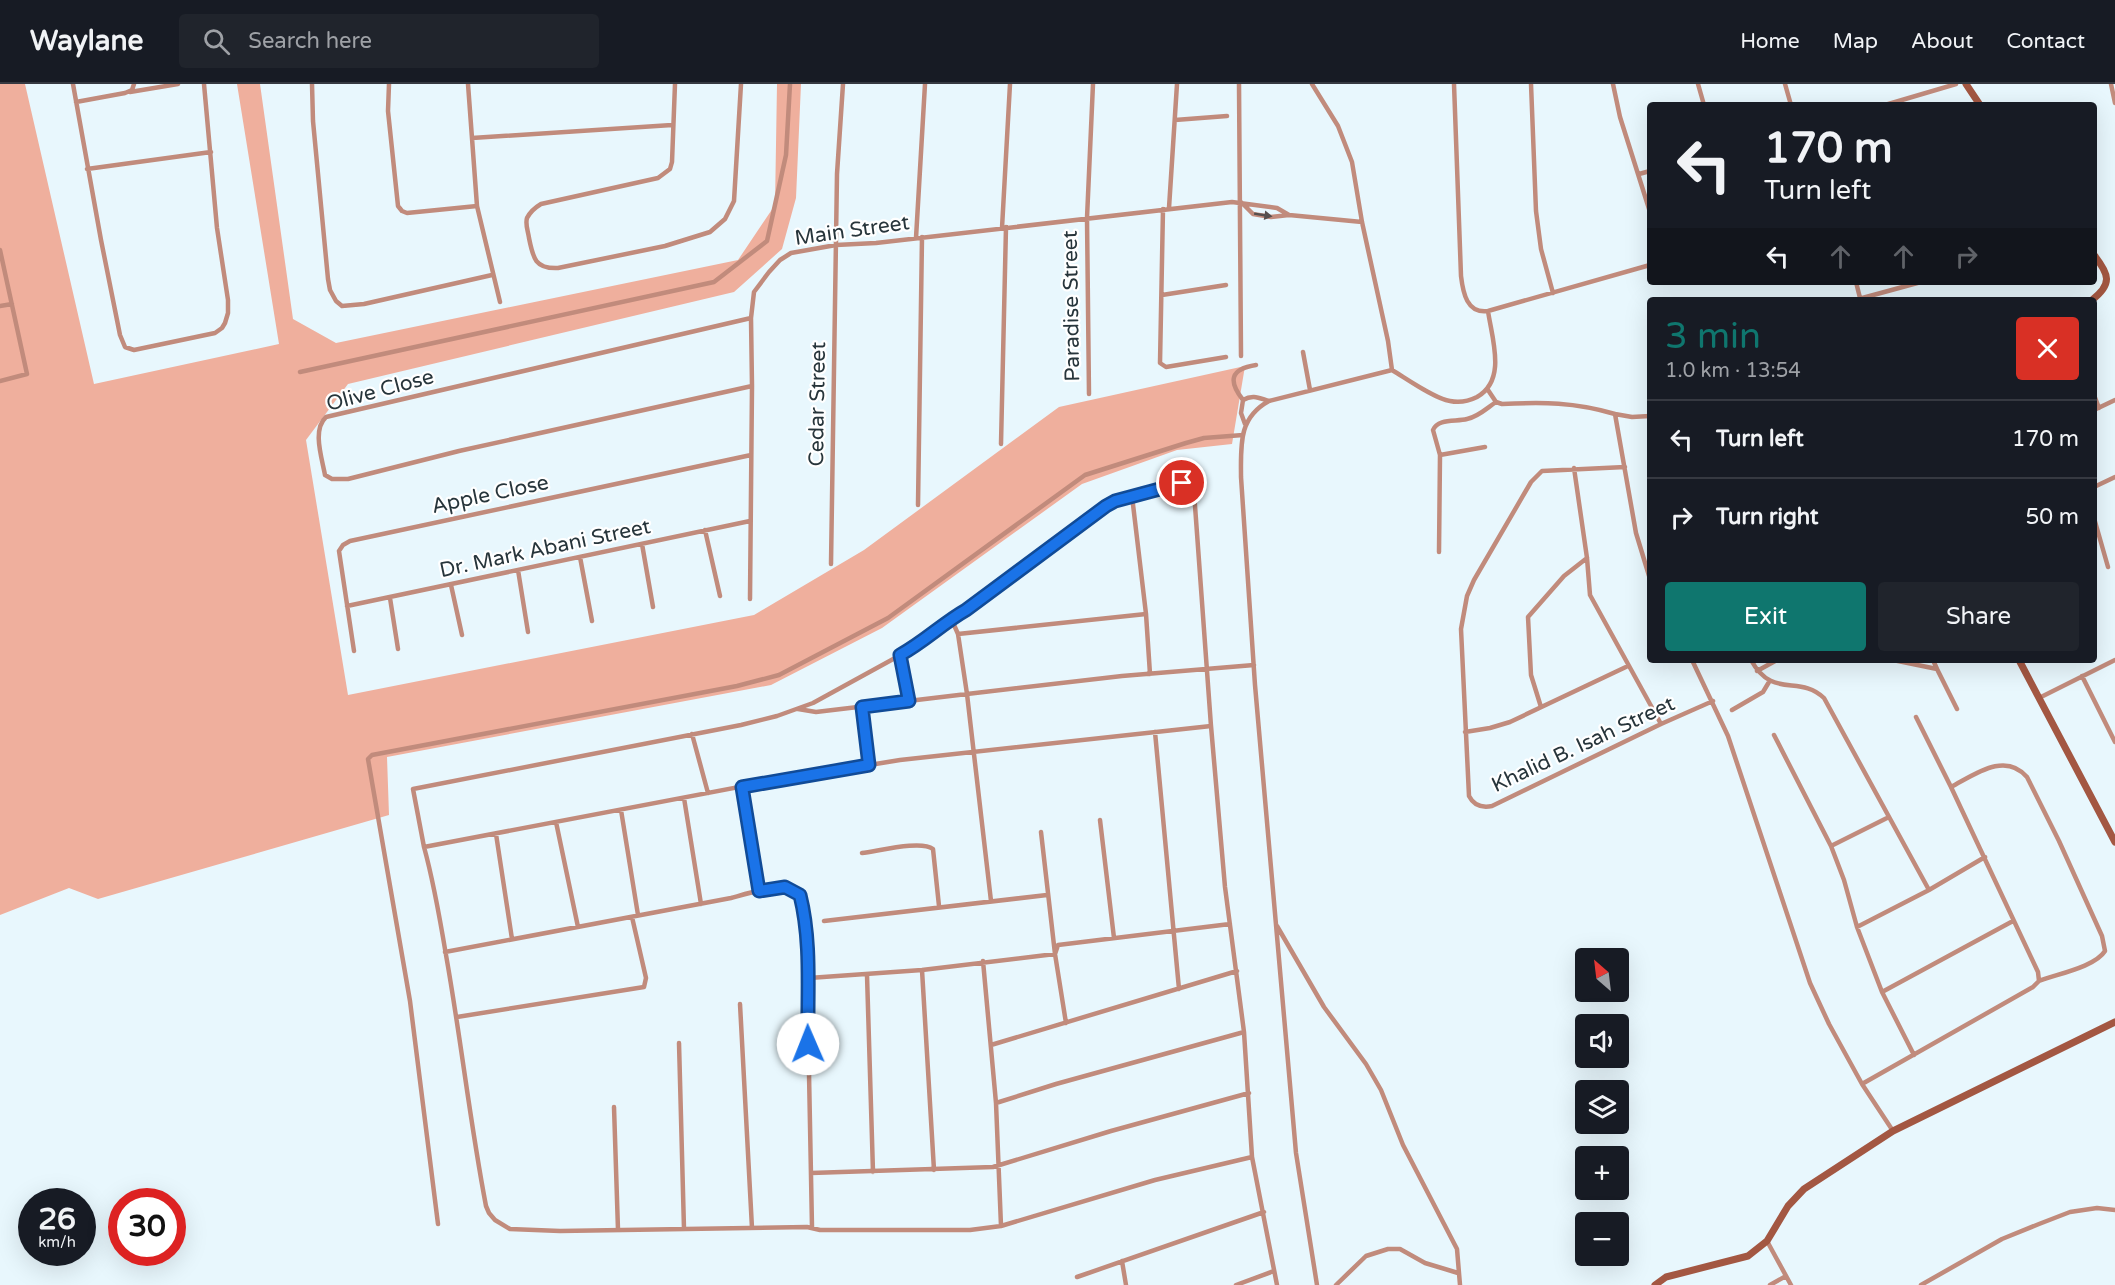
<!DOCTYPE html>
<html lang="en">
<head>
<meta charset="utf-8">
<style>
  body { margin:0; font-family:"Varela Round",sans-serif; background:#20242c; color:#f1f3f6; height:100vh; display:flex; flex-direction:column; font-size:22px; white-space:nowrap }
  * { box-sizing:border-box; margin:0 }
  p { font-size:20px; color:#9ea1a6 }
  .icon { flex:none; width:33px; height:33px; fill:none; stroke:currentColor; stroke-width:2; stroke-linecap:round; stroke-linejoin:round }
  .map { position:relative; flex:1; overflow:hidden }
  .details { position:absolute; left:1647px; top:213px; width:450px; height:366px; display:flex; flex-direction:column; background:#171b24; border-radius:6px; box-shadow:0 6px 24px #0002 }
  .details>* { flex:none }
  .hud { position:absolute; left:1647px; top:18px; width:450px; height:183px; border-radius:6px; box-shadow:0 6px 24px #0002; background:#171b24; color:#f1f3f6; overflow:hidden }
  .needle { width:39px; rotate:332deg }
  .tools { position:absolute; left:1575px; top:864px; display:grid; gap:12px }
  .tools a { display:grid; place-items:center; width:54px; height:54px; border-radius:6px; background:#171b24; box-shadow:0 6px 24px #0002; font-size:30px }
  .speed { position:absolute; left:18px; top:1104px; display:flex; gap:12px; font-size:30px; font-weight:700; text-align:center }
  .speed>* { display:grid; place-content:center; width:78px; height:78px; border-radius:50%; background:#171b24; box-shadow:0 6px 24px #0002; line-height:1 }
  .speed small { font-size:15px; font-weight:400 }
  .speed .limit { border:9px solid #d22; background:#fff; color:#111 }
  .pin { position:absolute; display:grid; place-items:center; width:51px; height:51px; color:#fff; margin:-26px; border:3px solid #fff; border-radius:50%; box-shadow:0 2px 6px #0007 }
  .me { position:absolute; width:66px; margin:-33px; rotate:359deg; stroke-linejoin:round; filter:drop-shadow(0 0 4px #0008) }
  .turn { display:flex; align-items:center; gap:21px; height:126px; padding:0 18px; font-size:27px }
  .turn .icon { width:78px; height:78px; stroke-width:2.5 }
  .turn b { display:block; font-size:42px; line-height:51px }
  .lanes { display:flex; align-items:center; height:57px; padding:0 18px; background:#0003; justify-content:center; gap:30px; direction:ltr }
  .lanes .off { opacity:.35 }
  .round { display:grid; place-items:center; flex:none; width:63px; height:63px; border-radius:6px; background:#20242c }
  .overview { display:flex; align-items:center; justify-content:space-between; height:102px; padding:0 18px }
  h1 { font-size:36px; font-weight:600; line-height:45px; color:#0f766e }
  .button { display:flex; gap:12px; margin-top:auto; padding:12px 18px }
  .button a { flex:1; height:69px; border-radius:6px; background:#0f766e; color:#fff; font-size:24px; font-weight:600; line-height:69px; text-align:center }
  .button a+a { background:#20242c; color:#f1f3f6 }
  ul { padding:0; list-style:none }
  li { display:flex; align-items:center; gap:18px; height:78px; padding:0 18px; border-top:2px solid #363941 }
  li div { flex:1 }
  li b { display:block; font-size:22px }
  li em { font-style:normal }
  header { display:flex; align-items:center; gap:36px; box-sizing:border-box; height:84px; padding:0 30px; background:#171b24; border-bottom:2px solid #363941 }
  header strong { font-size:28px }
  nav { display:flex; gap:33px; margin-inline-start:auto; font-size:21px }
  .search { width:420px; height:54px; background:#20242c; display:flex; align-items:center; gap:15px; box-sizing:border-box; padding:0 21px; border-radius:6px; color:#9ea1a6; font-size:22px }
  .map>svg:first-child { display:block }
  .green { fill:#efaf9d }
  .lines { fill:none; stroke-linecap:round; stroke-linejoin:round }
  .street { stroke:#c18b7c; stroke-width:4.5 }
  .secondary { stroke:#a35742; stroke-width:7 }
  .oneway { fill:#554f4e }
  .route-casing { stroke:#114b97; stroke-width:15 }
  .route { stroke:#1a73e8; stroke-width:10 }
  .labels { text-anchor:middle; stroke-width:4.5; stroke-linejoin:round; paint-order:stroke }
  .street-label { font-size:21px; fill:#27353b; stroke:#fff }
</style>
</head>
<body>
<header>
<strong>Waylane</strong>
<div class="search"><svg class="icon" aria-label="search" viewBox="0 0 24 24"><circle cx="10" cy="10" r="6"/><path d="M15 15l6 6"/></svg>Search here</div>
<nav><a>Home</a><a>Map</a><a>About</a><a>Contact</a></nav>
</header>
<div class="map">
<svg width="2115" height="1201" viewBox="0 0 2115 1201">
  <rect width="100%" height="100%" fill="#e8f7fd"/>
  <!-- green -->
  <path class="green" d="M0,0H25L94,300L279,260L237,0H260L293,235L336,259L738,176L775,121L777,0H801L796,114L782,165L734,208L348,300L306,356L348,611L754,531L864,466L1059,323L1245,282L1232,360L1177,366L1082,400L882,544L771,601L387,673L389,731L98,815L69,804L0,831Z"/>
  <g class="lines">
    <!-- street -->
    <path class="street" d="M73,0L101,156L120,251L125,263L134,266L215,249L222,244L225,239L228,229V216L217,144L204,0
      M312,0L313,37L328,195L330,206L336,217L342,222L364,220L492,191
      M389,0L388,27L398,122L402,127L407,129L477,122
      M468,0L477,122L500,218
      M675,0L672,78L670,85L658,94L541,120C536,123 530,128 527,134C525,140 528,147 529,154C533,174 535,185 558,184L665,162L710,148L725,135L734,117L741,0
      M1239,0L1241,272
      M1312,0L1338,42L1352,78L1362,138L1388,257L1392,286
      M1454,0L1461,192C1463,209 1467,230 1488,227L1650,181
      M1531,0L1536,127L1541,165L1553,209
      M1613,0L1620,33L1650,128
      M1698,0L1704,21
      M1785,0L1791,21
      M2111,0L2115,19
      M130,8L178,0
      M76,18L125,9L132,6L134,0
      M1885,21L1956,0
      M1175,36L1227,32
      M472,54L672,41
      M87,85L211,68
      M1639,90L1650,87
      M1241,118L1253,130L1271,133L1289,131L1362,138
      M1169,124L1177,0
      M1163,125L1160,279L1166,283L1226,273
      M1002,144L1010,0
      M916,154L925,0
      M0,166L27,290L0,297
      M1856,198L1860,214
      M1162,211L1226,201
      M1855,216L1921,198
      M0,222L12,220
      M751,234L326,333C312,346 322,374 325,391L332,395H348L459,367L752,302
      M1303,268L1310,306
      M300,288L714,198L767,157L786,71L790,0
      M1488,306L1496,318L1502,320C1543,318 1574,318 1615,330L1636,449L1650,495
      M1089,310L1087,134L1093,0
      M2094,311L2099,324
      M1243,316C1228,297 1230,285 1256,281
      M2094,326L2115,316
      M1615,330L1632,333L1650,332
      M1245,340L1241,329L1243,316C1253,310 1259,314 1269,317
      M1001,360L1006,143
      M1440,371L1485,363
      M1625,383L1542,387L1531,398L1474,496L1467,512L1461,545L1469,712C1474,722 1482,724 1492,722L1661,640L1713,617
      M1574,384L1587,474L1590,511L1661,640
      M2094,403L2115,393
      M1132,412L1146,530L1150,590
      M918,421L922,153
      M2094,434L2108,483
      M705,446L720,512
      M642,460L653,523
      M1439,468L1440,371L1433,346C1438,334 1456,338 1467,335C1478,333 1487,324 1496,318
      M580,473L592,537
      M831,480L837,90L843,0
      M518,486L528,548
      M451,501L462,551
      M390,514L398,565
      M750,515L752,302L751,234L754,208L769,188L780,176L791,169L836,161L876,159L1232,118L1277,124L1289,131
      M347,522L750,437
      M958,550L1146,530
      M354,567L339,467L343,461L350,457L751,371
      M900,571L909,617
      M1692,576L1728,652L1810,899L1829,940L1862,1000L1893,1047
      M1751,576C1773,616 1799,590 1824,614L1929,806
      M1893,576L1937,585L1933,576
      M1937,585L1957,625
      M1757,587L1777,576
      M2082,592L2115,658
      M2039,614L2115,576
      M862,623L869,681
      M1541,623L1531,591L1528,533L1564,492L1587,474
      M798,625L816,628L967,610L958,550L951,534
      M1732,626L1763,608L1769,598
      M1211,642L900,676L765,698L424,763C434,799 440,835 446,871C461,955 470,1039 486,1122L489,1129L495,1136L510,1145L560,1147L807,1143L820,1146H970L1001,1142L1155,1096L1252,1073
      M1155,648L1179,905
      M1465,648L1490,644L1510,638L1628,582
      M692,650L708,709
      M1774,651L1831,762L1844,796L1857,843L1882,908L1914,971
      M742,703L759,807
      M1951,703C1974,691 2005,667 2027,693L2059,757L2102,852L2105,867C2095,883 2057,890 2039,897
      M684,714L701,820
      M621,726L638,831
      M1100,736L1114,854
      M556,738L578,843
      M1041,748L1055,870L1066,939
      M496,750L512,855
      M1831,762L1889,733
      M424,763L413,705L741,641L777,632L813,619L906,568L951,534L966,526L1106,421C1119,415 1169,398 1183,400C1189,400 1191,404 1194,408L1211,642L1225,803L1244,948L1252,1073L1277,1201
      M862,769C879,767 921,756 933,765L939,822
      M991,817L967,610L1122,592L1254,581
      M824,837L1047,811
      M1277,842L1324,923L1366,980L1381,1006L1403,1061L1457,1165L1460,1201
      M1857,843L1929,806L1985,773
      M445,868L731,814C746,810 790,795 800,811C801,811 802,819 803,820L809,894L808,938L812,1143
      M983,877L996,1019L1001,1142
      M922,886L934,1086
      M867,891L873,1088
      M809,894L922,886L1055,870L1058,861L1230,840
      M1882,908L2013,837
      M740,920L752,1144
      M457,933L644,903L646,894L632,833
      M679,959L684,1145
      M991,961L1237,887
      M1862,1000L2033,903L2039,897L2038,888L1951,703L1916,633
      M996,1019L1056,1000L1244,948
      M614,1023L618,1146
      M811,1089L993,1083L1111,1047L1249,1009
      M438,1140L410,917L368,675L372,671L737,602L779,591L888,534L1085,391L1186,359L1204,354L1243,351
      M1767,1157L1791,1201
      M1122,1177L1126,1201
      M1077,1193L1264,1128
      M1236,1201L1274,1187
      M1317,1201L1296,1069L1255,601L1241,393C1241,361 1238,334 1269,317L1392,286C1407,295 1435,315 1450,317C1459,319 1469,317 1477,313C1507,296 1492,255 1488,227
      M1336,1201L1366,1172L1388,1165H1400L1425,1179L1458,1189
      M1770,1201L1786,1192
      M1921,1201L2002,1155L2039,1140L2070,1128L2097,1124L2115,1126"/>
    <!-- secondary -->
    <path class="secondary" d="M1966,0L1980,21
      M2092,216C2113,200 2109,190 2094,171
      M2019,576L2115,758
      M1655,1201L1666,1193L1748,1172L1767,1157L1788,1122L1804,1105L1893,1047L2115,938"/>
  </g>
  <!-- one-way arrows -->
  <defs><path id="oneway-solid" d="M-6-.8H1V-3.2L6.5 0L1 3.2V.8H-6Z" transform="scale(1.5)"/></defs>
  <use class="oneway" href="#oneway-solid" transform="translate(1263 131) rotate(9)"/>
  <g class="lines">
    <!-- route casing -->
    <g class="route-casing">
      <path id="route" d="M808,960C807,910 812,859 800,811L785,803L759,807L742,703L869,681L862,623L909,617L900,571C924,558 943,539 966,526L1106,422L1115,417L1182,399"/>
    </g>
    <!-- route -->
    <use href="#route" class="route"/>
  </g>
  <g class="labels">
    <!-- street labels -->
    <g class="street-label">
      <text transform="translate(852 146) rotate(-8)" y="7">Main Street</text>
      <text transform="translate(1071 222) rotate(-91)" y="7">Paradise Street</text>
      <text transform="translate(380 306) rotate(-15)" y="7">Olive Close</text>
      <text transform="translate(817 320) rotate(-89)" y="7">Cedar Street</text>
      <text transform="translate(490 410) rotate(-12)" y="7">Apple Close</text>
      <text transform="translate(545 464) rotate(-12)" y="7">Dr. Mark Abani Street</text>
      <text transform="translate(1583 660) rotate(-25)" y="7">Khalid B. Isah Street</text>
    </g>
  </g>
</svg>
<div class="tools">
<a><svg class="needle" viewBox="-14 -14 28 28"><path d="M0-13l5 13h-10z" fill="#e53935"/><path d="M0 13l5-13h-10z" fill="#9ea1a6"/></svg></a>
<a><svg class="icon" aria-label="sound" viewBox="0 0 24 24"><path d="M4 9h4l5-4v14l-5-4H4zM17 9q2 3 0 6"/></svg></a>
<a><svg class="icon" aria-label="layers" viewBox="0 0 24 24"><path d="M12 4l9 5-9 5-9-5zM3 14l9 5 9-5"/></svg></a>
<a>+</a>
<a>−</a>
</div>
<div class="speed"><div>26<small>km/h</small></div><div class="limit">30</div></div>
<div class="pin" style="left:1182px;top:399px;background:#d93025"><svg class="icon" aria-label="arrive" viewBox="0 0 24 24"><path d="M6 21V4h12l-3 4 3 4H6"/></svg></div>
<svg class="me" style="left:808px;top:960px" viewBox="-20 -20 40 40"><circle r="19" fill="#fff"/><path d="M0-13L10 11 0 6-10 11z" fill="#1a73e8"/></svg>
<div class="hud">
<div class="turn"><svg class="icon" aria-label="left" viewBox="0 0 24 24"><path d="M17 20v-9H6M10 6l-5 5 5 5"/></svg><div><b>170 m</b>Turn left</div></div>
<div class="lanes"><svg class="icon" aria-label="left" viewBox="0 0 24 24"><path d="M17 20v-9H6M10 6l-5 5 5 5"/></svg><svg class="icon off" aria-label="ahead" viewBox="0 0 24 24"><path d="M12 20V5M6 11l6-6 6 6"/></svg><svg class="icon off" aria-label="ahead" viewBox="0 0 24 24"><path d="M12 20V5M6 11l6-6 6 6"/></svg><svg class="icon off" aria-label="right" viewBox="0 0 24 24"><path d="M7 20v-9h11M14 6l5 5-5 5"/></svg></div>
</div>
<section class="details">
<div class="overview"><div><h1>3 min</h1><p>1.0 km · 13:54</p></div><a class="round" style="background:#d93025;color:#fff"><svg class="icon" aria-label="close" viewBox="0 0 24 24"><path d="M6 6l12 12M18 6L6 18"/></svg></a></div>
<ul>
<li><svg class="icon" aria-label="left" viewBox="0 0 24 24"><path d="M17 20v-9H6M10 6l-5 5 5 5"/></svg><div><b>Turn left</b></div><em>170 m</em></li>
<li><svg class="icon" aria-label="right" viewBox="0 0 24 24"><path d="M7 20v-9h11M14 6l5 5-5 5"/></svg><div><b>Turn right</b></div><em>50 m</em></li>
</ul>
<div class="button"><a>Exit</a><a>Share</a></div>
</section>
</div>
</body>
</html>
